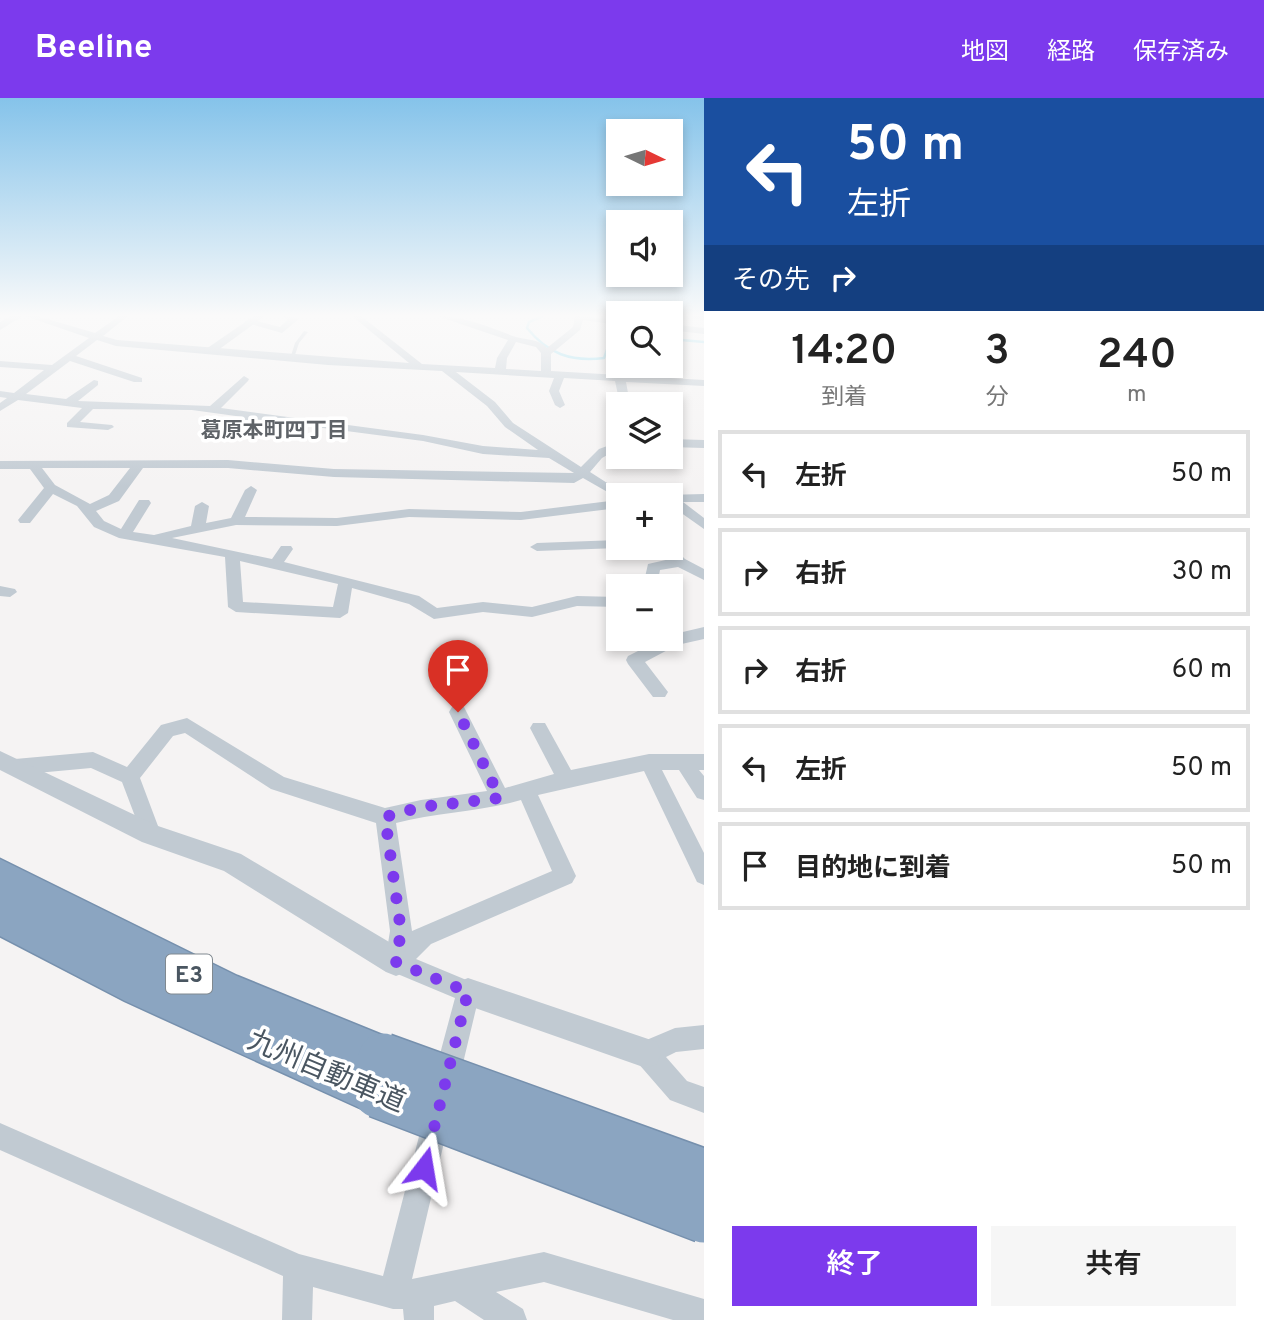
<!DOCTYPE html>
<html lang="ja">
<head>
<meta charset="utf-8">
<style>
  body { margin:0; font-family:Overpass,"Noto Sans JP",sans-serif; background:#f6f6f6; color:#222; height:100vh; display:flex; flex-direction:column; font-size:26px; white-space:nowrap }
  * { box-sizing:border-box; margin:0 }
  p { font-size:23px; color:#767676 }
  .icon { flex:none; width:38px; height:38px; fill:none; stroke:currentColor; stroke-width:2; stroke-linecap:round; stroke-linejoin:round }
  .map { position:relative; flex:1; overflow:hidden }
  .details { display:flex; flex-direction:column; background:#fff; width:560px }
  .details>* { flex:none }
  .top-card { background:#1a4fa0; color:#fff; overflow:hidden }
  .needle { width:46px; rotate:95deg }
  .controls { position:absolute; left:606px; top:21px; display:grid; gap:14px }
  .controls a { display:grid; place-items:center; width:77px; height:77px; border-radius:0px; background:#fff; box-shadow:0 4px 10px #0003; font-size:35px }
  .pin { position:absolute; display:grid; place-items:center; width:60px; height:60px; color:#fff; margin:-72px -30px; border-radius:50% 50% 50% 0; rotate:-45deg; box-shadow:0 0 7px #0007 }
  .pin .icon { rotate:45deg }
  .me { position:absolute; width:77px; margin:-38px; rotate:14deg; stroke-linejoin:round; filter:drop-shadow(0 0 5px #0008) }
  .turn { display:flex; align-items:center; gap:24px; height:147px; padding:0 28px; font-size:32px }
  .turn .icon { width:91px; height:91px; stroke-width:2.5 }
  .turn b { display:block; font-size:49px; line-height:60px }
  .then { display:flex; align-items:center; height:66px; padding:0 28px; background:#0003; gap:14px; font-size:26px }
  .eta { display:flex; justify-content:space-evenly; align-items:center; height:119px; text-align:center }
  .eta b { font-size:42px; font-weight:600; line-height:49px }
  .primary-button { display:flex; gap:14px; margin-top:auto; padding:14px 28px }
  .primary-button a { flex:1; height:80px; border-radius:0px; background:#7c3aed; color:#fff; font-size:28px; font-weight:600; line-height:80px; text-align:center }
  .primary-button a+a { background:#f6f6f6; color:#222 }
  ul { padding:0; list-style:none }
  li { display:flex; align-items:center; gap:21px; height:88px; margin:0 14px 10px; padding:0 14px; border:4px solid #e0e0e0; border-radius:0px }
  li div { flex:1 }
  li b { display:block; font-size:26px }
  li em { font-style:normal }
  header { display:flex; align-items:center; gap:42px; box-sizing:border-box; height:98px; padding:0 35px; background:#7c3aed; color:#fff }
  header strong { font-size:33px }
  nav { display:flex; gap:38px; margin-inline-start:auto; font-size:24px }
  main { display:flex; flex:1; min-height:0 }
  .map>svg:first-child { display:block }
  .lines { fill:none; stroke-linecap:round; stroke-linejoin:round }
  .stream { stroke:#90daee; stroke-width:2.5 }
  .motorway-casing { stroke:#7690ad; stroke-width:3 }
  .service { fill:#c1cad2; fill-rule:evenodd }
  .minor { fill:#c1cad2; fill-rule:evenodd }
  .tertiary { fill:#c1cad2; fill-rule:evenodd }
  .motorway { fill:#8ba5c1; fill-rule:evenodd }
  .motorway-bridge-casing { stroke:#7690ad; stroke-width:52; stroke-linecap:butt }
  .motorway-bridge { stroke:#8ba5c1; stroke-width:49 }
  .route { stroke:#7c3aed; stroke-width:12; stroke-dasharray:0 21.6 }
  .labels { text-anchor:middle; stroke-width:7; stroke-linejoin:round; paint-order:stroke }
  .far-neighbourhood-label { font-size:21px; font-weight:bold; fill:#5f6368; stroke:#fff }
  .shield { fill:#fff; stroke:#808990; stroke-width:2 }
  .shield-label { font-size:23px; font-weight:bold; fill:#4a5661 }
  .near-street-label { font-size:28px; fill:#4a5661; stroke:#fff }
</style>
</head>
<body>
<header>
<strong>Beeline</strong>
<nav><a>地図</a><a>経路</a><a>保存済み</a></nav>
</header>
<main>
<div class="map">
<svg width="704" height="1222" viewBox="0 0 704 1222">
  <rect width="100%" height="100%" fill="#f5f3f3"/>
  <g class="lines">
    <!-- stream -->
    <path class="stream" d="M543,218L529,224L527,230C548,256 571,264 604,260L608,249L618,245
      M670,241L704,244"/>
    <!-- motorway casing -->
    <g class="motorway-casing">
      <path id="motorway" d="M0,761L237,878L399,944L406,960L399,976L394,978L401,995L394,1011L378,1018L362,1011L125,903L0,838Z"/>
    </g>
    <!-- service -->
    <path class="service" d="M304,233L308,234L299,245L294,260L290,261L295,245Z"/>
    <!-- minor -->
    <path class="minor" d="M25,218H37L95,235L119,218H128L103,238L117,242L409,265L352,218H361L422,266L495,270L497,260L508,242L437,218C466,218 490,230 516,239C527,242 539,241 547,250L573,229L575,218L618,221V227L583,222L580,232L551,256V273L704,282V288L626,284L630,306H620L615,283L564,280L559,293L565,307L560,310L555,307L549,293L554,280L456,274L495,304L513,325L581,369L599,351L618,344V351L602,360L590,374L626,397H618V400L583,380L574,385L334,379L228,370H143L119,403L96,413L104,423L121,431L139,402H149L151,405L133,434L154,437L191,428L195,408L202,404L209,408L206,425L231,420L245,392L251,388L257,392L245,419L337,420L409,411L521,414L618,402V410L521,422L409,419L337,428L236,427L172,440L272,461L281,448H291L293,451L284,464L419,498L437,510L483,504L532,509L577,498L618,499V509L577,508L532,519L483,514L434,521L409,506L352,490L348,515L340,520L236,514L228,509L225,459L119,440L94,429L77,408L53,396L30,425H20L18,422L44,390L30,371H0V363L228,362L334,371L574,375L549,360L483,356L423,343L254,321L235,338L229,335L243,319L192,312L93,311L80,324L112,327L114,329L108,332L67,329V325L82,310L18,302L0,313V305L7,300L0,299V293L14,295L44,272L0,269V263L52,267L89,240ZM97,242L116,248L328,267L442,273L487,308L505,329L538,352L483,348L423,337L221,310L248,283L249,281L244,278L210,308L78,303L98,287V283L94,282L66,301L26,296L70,263L134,284H142V280L76,258ZM516,244L536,249L541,255V273L506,271L507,260ZM42,370H130L109,397L90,406L55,387ZM240,463L338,486L333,509L243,504Z
      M282,218L300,220L282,235L244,224L249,221L280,229L288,221Z
      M691,218H704V222L692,220Z
      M670,226L704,230V236L670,232Z
      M670,341L704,342V350L670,349Z
      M704,396V404H683L704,420V431L670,407V397H665Z
      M618,442V450L537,453L530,449L537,445Z
      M670,446L685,461L704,471V482L678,469L660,472L657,488H643L648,466L670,461L662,450H670Z
      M0,488L15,491L17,494L10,499L0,498Z
      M704,529V541L677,547L645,564L668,594L665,599H653L628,566L626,562L628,558L662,541H670V537Z
      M458,607L464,609L505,690L554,676L530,630L533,625H545L571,672L649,656H704V672H699L704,678V702L697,700L679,672H662L704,755V787L697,784L644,673L538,697L576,778L572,785L431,846L416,861L476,886L480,894L459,982L455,991L446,995L437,991L433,982L455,900L388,872L385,864L390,833L376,725L271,691L185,635L173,638L140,680L161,736L158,742L151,745L144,742L122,684L91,670L15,677L8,674L6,669L8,664L15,661L93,654L127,669L161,627L187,620L284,679L385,710L421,702L487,693L449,614L452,609ZM521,702L552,773L412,833L396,725C437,714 480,714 521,702Z
      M704,927V951L676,954L666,959L687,983L704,989V1015L670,1002L637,964L634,955L637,946L675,930Z
      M437,1006L446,1010L450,1019L412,1181L544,1154L704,1201V1222H673L544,1184L496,1194L523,1211L527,1222H484L455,1203L434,1208V1222H404L403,1211H393L313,1189L312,1222H282L283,1178L0,1052V1025L299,1156L383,1178L424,1019L428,1010Z"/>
    <!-- tertiary -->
    <path class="tertiary" d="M11,218H23L0,232V224Z
      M254,218H265L214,255H206V251Z
      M0,653L158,728L241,756L406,854L410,864L406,874L396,878L386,874L224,773L142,744L0,672Z
      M468,880L657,944L661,955L657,966L646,970L458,904L454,894L458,884Z"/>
    <!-- motorway -->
    <use href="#motorway" class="motorway"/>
    <!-- motorway-bridge casing -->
    <g class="motorway-bridge-casing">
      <path id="motorway-bridge" d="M383,960L704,1076
        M378,995L704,1120"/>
    </g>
    <!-- motorway-bridge -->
    <use href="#motorway-bridge" class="motorway-bridge"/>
  </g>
  <!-- sky -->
  <linearGradient id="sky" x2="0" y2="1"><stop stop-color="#85c3ea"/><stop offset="0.56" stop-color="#fafafa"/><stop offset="1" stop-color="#fafafa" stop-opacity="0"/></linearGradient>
  <rect width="704" height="389" fill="url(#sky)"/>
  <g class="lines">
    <!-- route -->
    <path class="route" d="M424,1070L468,894L396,864L401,833L385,719L421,709L500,700L458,614"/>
  </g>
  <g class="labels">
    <!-- far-neighbourhood labels -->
    <g class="far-neighbourhood-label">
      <text x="274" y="339">葛原本町四丁目</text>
    </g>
    <!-- shield labels -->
    <rect class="shield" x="166" y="856.5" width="46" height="39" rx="5"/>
    <g class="shield-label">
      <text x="189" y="884">E3</text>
    </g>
    <!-- near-street labels -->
    <g class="near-street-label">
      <text transform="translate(327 972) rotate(23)" y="10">九州自動車道</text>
    </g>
  </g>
</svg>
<div class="controls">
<a><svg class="needle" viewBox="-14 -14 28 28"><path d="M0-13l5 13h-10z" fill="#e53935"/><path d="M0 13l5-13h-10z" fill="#767676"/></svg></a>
<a><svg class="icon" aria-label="sound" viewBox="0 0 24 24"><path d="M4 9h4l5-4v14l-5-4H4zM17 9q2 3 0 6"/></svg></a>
<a><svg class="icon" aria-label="search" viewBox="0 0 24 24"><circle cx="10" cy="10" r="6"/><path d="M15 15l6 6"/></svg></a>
<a><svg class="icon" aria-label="layers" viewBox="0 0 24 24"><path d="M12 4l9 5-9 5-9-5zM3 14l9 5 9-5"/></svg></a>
<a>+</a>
<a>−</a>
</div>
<div class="pin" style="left:458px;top:614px;background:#d93025"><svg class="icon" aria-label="arrive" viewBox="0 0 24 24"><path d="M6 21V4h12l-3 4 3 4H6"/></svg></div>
<svg class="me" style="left:424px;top:1070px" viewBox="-20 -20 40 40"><path d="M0-17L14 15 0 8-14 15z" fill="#7c3aed" stroke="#fff" stroke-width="4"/></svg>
</div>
<section class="details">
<div class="top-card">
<div class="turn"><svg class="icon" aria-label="left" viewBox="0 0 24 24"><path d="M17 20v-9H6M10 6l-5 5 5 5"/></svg><div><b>50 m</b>左折</div></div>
<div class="then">その先<svg class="icon" aria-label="right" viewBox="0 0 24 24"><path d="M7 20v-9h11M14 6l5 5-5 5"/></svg></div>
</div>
<div class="eta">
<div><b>14:20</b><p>到着</p></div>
<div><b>3</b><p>分</p></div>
<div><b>240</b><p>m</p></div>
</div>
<ul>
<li><svg class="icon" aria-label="left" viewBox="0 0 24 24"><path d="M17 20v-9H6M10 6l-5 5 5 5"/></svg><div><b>左折</b></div><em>50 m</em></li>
<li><svg class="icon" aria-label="right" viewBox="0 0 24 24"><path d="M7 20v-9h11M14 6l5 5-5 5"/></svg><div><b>右折</b></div><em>30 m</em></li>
<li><svg class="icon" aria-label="right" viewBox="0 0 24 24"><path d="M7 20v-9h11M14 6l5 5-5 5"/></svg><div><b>右折</b></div><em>60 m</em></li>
<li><svg class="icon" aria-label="left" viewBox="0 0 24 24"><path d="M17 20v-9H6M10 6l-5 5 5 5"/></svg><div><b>左折</b></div><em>50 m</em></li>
<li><svg class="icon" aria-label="arrive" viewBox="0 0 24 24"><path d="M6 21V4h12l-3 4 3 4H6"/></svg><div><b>目的地に到着</b></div><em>50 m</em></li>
</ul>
<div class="primary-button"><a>終了</a><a>共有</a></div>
</section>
</main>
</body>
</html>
